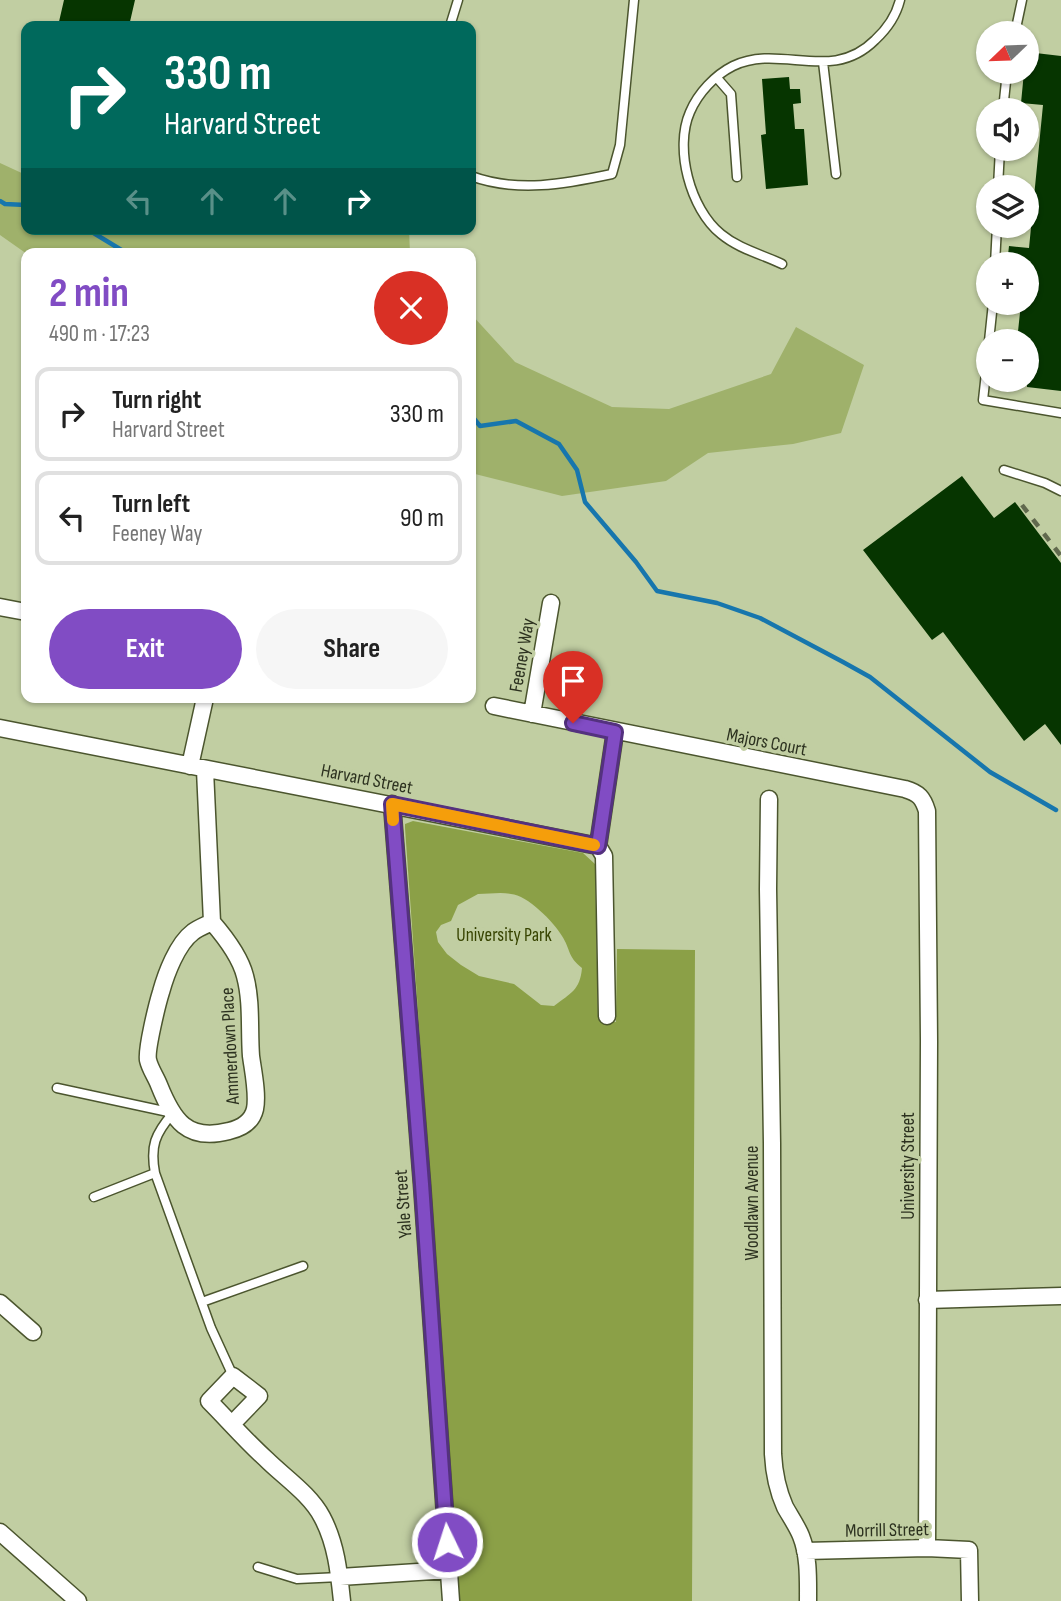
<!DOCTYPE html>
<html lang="en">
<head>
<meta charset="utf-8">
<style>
  body { margin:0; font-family:"Sofia Sans Condensed",sans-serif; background:#f6f6f6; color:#222; height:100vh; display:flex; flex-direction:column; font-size:26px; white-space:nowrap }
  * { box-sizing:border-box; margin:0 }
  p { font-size:23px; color:#767676 }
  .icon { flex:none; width:38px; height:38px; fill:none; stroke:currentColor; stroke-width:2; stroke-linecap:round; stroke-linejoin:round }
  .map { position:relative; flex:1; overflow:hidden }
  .sheet { position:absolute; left:21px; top:248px; width:455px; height:455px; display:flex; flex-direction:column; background:#fff; border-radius:14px; box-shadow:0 2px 5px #0004 }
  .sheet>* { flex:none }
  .hud { position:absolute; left:21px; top:21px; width:455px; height:214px; border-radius:14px; box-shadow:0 2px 5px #0004; background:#00695c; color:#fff; overflow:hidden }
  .needle { width:46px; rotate:247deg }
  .tools { position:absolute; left:976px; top:21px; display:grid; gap:14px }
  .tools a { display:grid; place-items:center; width:63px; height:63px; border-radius:50%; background:#fff; box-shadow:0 2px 5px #0004; font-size:35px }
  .pin { position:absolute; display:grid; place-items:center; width:60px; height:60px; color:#fff; margin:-72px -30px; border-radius:50% 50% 50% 0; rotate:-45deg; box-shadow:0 0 7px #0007 }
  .pin .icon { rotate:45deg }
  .me { position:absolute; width:77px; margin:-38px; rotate:356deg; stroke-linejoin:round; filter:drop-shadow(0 0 5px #0008) }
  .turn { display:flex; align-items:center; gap:24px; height:147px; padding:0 28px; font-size:32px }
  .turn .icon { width:91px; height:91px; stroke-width:2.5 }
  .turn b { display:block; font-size:49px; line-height:60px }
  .lanes { display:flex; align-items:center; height:66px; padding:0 28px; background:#0003; justify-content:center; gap:35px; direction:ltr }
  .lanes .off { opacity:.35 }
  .round { display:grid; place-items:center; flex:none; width:74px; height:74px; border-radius:37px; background:#f6f6f6 }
  .head { display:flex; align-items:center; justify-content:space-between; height:119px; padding:0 28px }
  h1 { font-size:42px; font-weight:700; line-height:52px; color:#814cc4 }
  .button { display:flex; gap:14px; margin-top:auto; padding:14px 28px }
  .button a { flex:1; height:80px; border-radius:42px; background:#814cc4; color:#fff; font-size:28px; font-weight:700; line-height:80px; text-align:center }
  .button a+a { background:#f6f6f6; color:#222 }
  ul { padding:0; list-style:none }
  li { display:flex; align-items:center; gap:21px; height:94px; margin:0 14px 10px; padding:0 14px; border:4px solid #e0e0e0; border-radius:14px }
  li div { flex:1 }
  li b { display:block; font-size:26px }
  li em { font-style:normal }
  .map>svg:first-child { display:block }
  .green { fill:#9fb16b }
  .forest { fill:#8ba047; fill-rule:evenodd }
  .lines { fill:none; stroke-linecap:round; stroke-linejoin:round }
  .stream { stroke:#1776ad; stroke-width:4.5 }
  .building { fill:#063500 }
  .lane-casing { stroke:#4b552e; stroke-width:11 }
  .street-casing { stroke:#4b552e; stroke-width:19 }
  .lane { stroke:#fff; stroke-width:8 }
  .street { stroke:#fff; stroke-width:16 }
  .rail { stroke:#61694e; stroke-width:4.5; stroke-dasharray:9 9; stroke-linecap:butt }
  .route-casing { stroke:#54317f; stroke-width:18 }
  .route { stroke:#814cc4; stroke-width:12 }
  .slow { stroke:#f59e0b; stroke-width:12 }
  .labels { text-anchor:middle; stroke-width:7; stroke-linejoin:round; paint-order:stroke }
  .street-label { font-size:19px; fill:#2c311f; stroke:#c1cea2 }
  .park-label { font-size:19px; fill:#374400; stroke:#c1cea2 }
</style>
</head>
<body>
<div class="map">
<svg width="1061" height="1601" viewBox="0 0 1061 1601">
  <rect width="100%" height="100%" fill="#c1cea2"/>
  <!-- green -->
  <path class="green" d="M0,163L26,175V229H409L410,254H27L0,235Z
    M471,314L515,362L612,407L669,409L771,374L796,327L864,365L841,433L793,444L708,453L666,481L562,496L471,473Z"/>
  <!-- forest -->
  <path class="forest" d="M413,821L583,853L595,864L598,1020L616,1022L617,949L695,950L692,1601H460L405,828V824ZM478,894C489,894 501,892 511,894C527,895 554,922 562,936C571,950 567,956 582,968C580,990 571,993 554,1006L541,1005L514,984L479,976L461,965L447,954L438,942L436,932L441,925L451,921L458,905Z"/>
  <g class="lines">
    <!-- stream -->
    <path class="stream" d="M0,201L5,204L26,205
      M87,229L128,254
      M211,254L213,252L216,254
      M471,415L480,426L516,421L559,444L577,470L585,502L636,562L657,591L717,603L760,618L843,662L870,677L990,772L1056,810"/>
  </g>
  <!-- building -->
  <path class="building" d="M64,0H135L129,26H58Z
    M1027,52L1061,56V391L1027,387V341H1017L1021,303H1027V264H1007L1009,246L1029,248L1043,105L1021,103L1024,72H1027Z
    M789,77L790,89H800L801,103L793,104L795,129H804L808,185L766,189L761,135L766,134L762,79Z
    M962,476L994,518L1015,502L1061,563V745L1045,724L1024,741L943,632L932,640L863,550Z"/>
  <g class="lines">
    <!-- lane casing -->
    <g class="lane-casing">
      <path id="lane" d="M450,26L458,0
        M1015,33L1022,0
        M823,62L836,174
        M717,78L731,94L737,177
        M1003,110L1007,72
        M471,176C517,193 565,184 612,174L620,145L634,0
        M998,187L1000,149
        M782,264C761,254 739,249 721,234C690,209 674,148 690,112C698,93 715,75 733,66C781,43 831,84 875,40C887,29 896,16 900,0
        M995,264L997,226
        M989,341L993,303
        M989,346L983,400L1061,413
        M1004,470L1045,483L1061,491
        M57,1088L173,1113C155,1134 150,1146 155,1173L211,1328L233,1376
        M94,1197L155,1173
        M202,1302L303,1266
        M258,1567L297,1579L340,1577"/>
    </g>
    <!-- street casing -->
    <g class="street-casing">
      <path id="street" d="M0,607L26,612
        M494,706L905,789C919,793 923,798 927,811L929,1041L927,1548
        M532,714L551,603
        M0,728C199,768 399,806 598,846L604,856L607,1016
        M190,766L205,698
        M205,770L212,922C225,937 240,956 245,976C252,1002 249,1030 251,1056C253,1071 258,1094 255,1109C252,1122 242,1128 229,1131C187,1142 173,1120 159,1085C156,1077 150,1069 148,1060C146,1050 157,1005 161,992C166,974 177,944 193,932C198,928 206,925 212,922
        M769,799L768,889L772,1143L773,1454C774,1473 777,1489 785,1507C790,1516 797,1526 801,1536C809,1556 808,1580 808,1601
        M392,804L422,1184L451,1601
        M598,846L615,732
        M927,1300L1061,1296
        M0,1303L33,1332
        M232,1424L259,1396L233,1376L209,1401C228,1420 246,1441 266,1459C284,1477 310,1494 322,1517C336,1543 339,1572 342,1601
        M0,1532L78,1601
        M805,1551L927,1548L969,1550L970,1601
        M340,1577L449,1570"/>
    </g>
    <!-- lane -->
    <use href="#lane" class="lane"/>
    <!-- street -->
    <use href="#street" class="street"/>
    <!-- rail -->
    <path class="rail" d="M1022,505L1061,556"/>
  </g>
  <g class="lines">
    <!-- route casing -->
    <g class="route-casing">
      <path id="route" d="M447,1542L422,1184L392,804L598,846L615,732L573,723"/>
    </g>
    <!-- route -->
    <use href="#route" class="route"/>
    <!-- slow -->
    <path class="slow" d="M393,820L392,804L594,845"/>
  </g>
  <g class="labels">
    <!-- street labels -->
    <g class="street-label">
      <text transform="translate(521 655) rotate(-80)" y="7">Feeney Way</text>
      <text transform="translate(767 741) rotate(11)" y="7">Majors Court</text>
      <text transform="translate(367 778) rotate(11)" y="7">Harvard Street</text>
      <text transform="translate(229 1046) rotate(-93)" y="7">Ammerdown Place</text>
      <text transform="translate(907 1166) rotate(-90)" y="7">University Street</text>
      <text transform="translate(751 1203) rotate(-90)" y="7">Woodlawn Avenue</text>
      <text transform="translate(402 1204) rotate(-94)" y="7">Yale Street</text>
      <text transform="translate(887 1529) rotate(-1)" y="7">Morrill Street</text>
    </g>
    <!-- park labels -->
    <g class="park-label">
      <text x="504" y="941">University Park</text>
    </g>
  </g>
</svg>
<div class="tools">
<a><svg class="needle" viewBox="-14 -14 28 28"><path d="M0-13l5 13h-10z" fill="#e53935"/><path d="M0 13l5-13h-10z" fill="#767676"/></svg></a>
<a><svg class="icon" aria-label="sound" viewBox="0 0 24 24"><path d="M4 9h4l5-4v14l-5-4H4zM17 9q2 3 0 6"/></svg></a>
<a><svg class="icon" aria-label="layers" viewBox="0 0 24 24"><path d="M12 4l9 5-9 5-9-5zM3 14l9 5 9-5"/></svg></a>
<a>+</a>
<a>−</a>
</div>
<div class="pin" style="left:573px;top:723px;background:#d93025"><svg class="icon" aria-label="arrive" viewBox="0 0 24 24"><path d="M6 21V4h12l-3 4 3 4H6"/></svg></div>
<svg class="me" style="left:447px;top:1542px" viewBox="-20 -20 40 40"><circle r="17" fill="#814cc4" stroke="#fff" stroke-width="3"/><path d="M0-11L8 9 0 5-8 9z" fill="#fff"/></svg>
<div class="hud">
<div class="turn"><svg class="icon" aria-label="right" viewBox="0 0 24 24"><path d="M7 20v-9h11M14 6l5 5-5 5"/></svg><div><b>330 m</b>Harvard Street</div></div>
<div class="lanes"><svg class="icon off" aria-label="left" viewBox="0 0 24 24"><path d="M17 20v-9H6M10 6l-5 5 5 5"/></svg><svg class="icon off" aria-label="ahead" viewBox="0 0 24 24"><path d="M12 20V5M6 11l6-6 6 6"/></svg><svg class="icon off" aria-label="ahead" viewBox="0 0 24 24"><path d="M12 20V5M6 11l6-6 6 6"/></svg><svg class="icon" aria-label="right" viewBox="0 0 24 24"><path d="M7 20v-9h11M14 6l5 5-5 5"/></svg></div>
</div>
<section class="sheet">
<div class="head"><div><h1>2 min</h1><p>490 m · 17:23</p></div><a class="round" style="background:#d93025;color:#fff"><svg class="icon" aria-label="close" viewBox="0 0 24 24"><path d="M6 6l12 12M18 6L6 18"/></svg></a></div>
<ul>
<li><svg class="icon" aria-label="right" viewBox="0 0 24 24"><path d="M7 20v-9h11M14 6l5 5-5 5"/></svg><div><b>Turn right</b><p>Harvard Street</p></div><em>330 m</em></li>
<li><svg class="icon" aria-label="left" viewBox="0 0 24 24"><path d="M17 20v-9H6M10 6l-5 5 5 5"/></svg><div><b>Turn left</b><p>Feeney Way</p></div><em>90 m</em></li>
</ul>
<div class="button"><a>Exit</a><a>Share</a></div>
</section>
</div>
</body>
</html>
